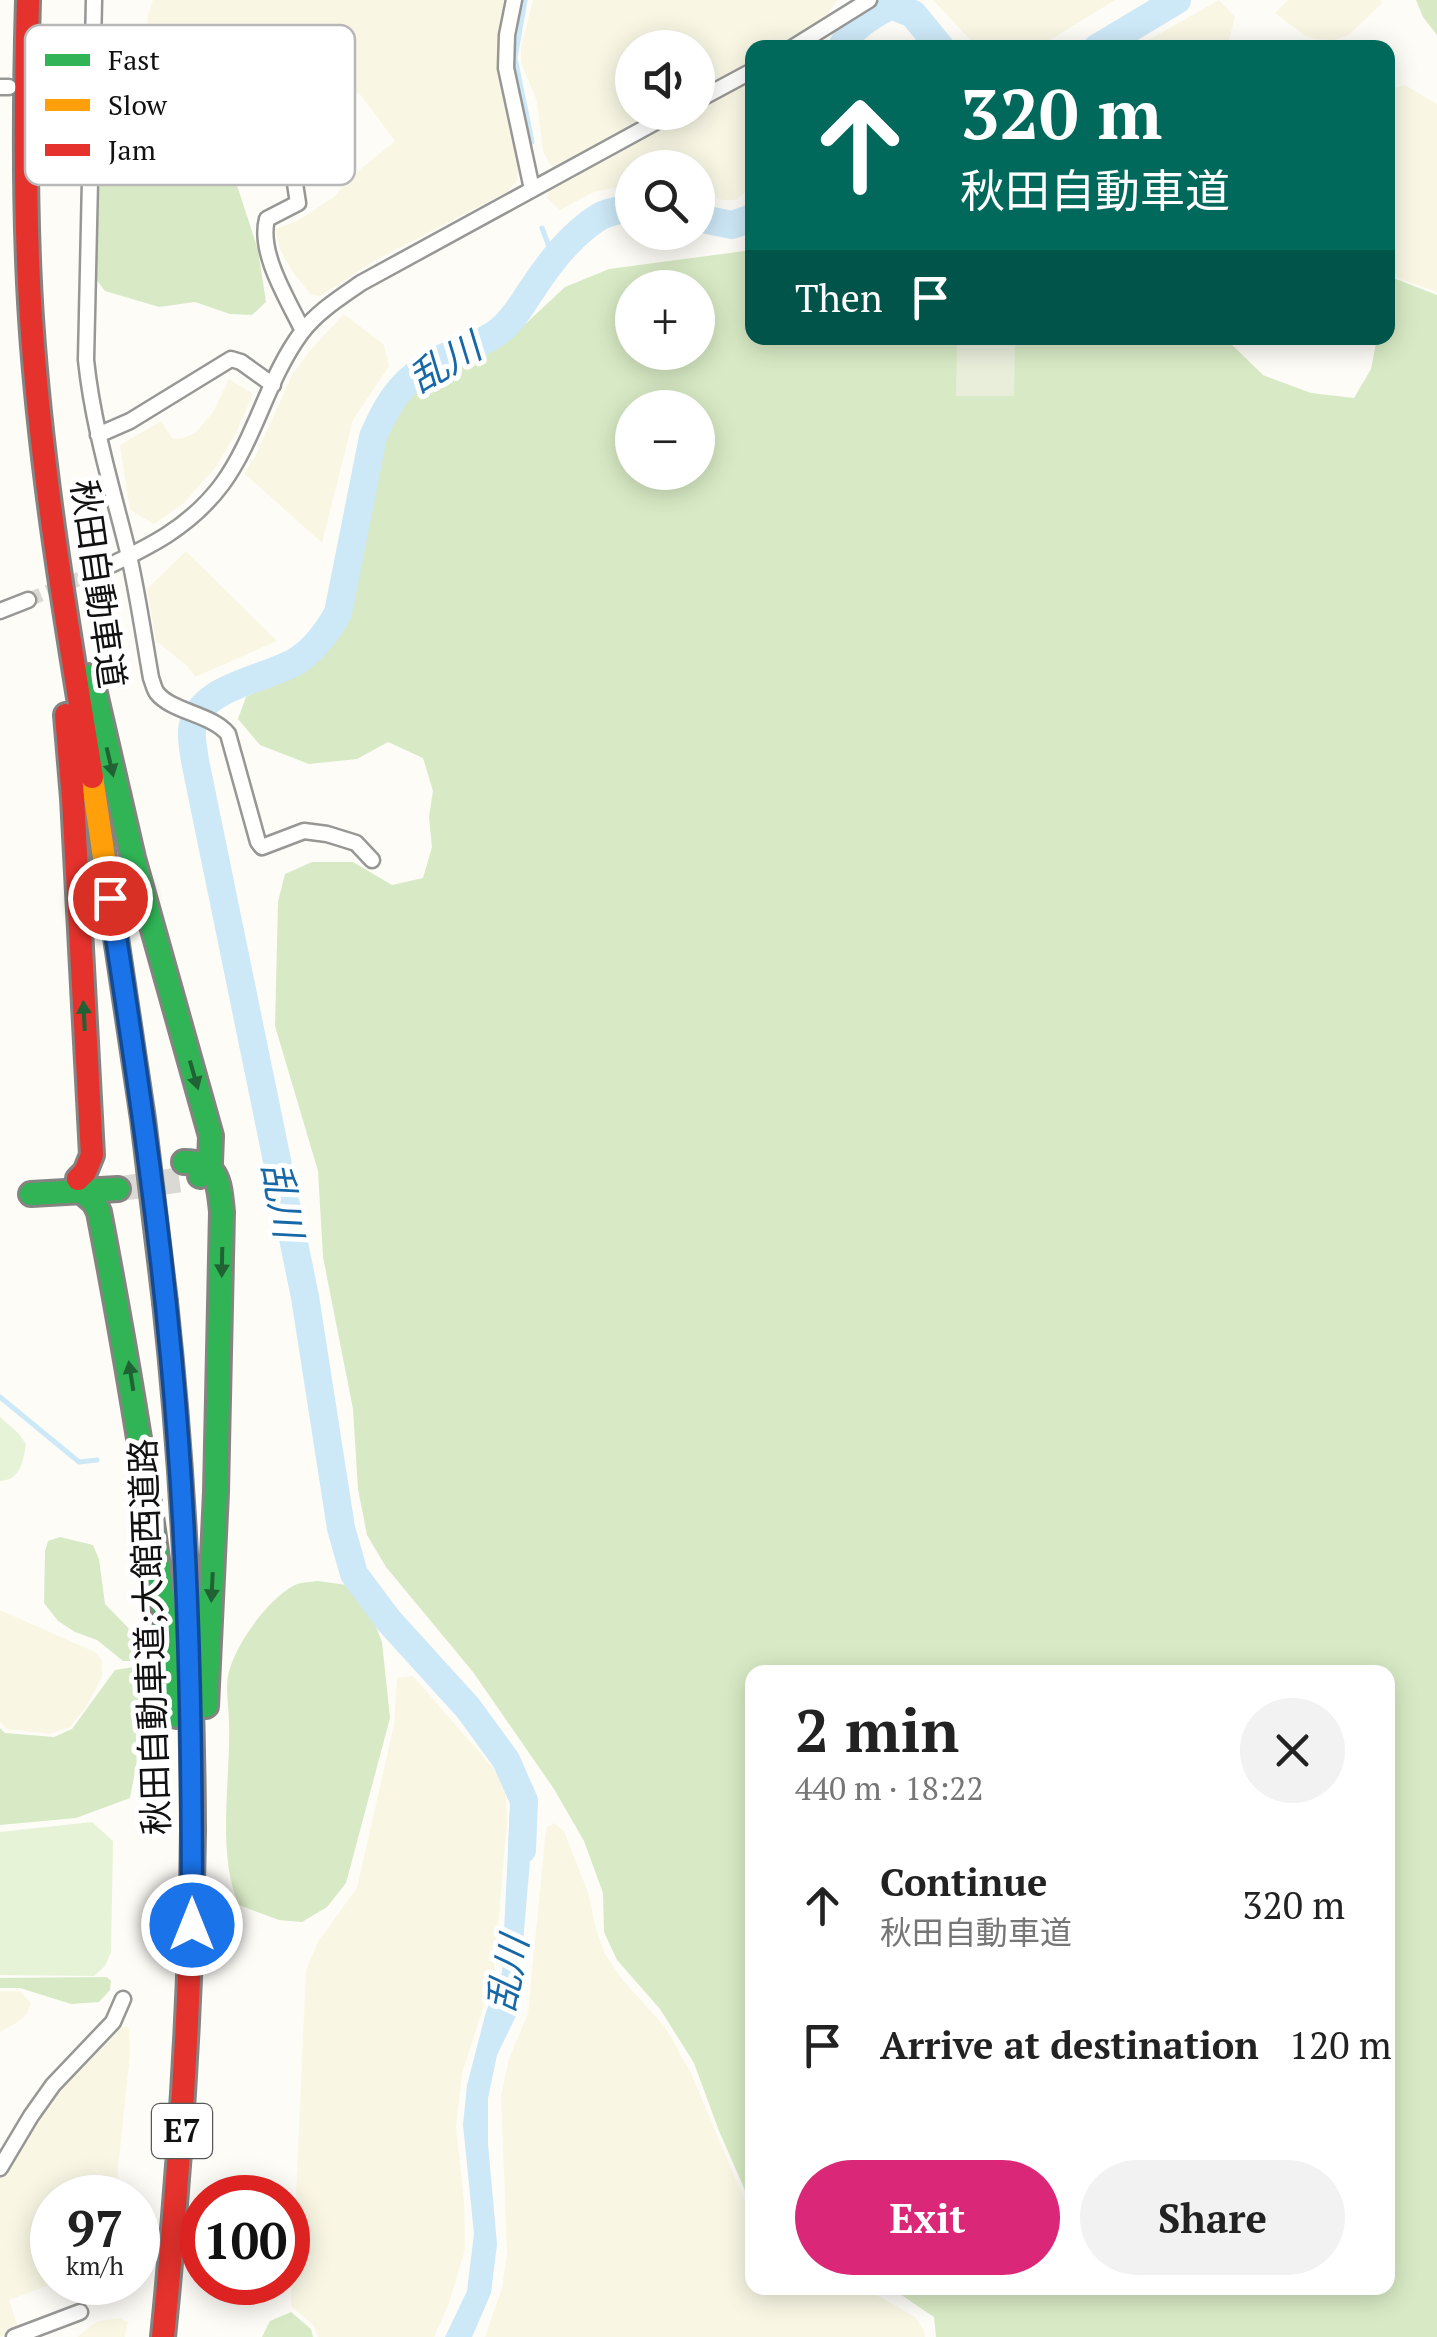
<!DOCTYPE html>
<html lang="en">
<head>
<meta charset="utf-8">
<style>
  body { margin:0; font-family:"PT Serif","Noto Sans JP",serif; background:#f2f2f2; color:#222; height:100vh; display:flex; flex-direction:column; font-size:38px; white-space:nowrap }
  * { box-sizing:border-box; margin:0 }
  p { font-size:32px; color:#767676 }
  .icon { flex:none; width:55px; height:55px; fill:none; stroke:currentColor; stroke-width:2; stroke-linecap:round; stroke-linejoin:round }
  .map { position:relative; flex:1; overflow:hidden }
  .sheet { position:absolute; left:745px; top:1665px; width:650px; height:630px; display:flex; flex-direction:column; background:#fff; border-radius:20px; box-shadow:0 5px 25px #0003 }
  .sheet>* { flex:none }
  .banner { position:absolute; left:745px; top:40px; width:650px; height:305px; border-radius:20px; box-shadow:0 5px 25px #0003; background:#00695c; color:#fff; overflow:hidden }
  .buttons { position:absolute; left:615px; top:30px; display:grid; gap:20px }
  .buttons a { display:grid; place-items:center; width:100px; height:100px; border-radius:50%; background:#fff; box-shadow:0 5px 25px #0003; font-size:50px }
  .speed { position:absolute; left:30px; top:2175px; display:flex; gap:20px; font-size:50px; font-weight:700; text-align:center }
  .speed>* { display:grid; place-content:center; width:130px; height:130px; border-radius:50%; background:#fff; box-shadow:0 5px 25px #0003; line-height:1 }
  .speed small { font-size:25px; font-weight:400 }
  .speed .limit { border:15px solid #d22; background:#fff; color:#111 }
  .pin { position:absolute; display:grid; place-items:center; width:85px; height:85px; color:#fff; margin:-42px; border:5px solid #fff; border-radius:50%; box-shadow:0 2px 10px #0007 }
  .me { position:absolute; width:110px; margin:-55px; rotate:0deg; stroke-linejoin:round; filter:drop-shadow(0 0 8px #0008) }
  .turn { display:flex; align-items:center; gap:35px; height:210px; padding:0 50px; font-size:45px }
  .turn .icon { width:130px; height:130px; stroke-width:2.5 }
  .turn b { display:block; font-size:70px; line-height:85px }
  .then { display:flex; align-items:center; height:95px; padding:0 50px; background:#0003; gap:20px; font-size:38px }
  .round { display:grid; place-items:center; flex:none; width:105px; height:105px; border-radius:52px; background:#f2f2f2 }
  .summary { display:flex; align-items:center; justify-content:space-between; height:170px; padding:0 50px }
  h1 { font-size:60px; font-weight:700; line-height:75px }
  .primary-button { display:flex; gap:20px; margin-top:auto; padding:20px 50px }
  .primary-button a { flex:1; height:115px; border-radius:60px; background:#db2777; color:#fff; font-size:40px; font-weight:700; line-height:115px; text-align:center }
  .primary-button a+a { background:#f2f2f2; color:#222 }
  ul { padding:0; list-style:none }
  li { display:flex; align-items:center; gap:30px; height:140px; padding:0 50px }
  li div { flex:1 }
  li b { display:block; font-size:38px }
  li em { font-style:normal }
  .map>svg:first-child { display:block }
  .farmland { fill:#f9f7e4 }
  .green { fill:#e7f3d7 }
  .forest { fill:#d8eac5; fill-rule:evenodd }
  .cemetery { fill:#e9eedb }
  .water { fill:#cde8f7 }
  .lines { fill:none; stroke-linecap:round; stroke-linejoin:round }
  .stream { stroke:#cde8f7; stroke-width:5 }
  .river { stroke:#cde8f7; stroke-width:28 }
  .street-tunnel { stroke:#dad9d4; stroke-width:14; stroke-dasharray:14 7; stroke-linecap:butt }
  .highway-tunnel { stroke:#dad9d4; stroke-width:25; stroke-dasharray:25 12; stroke-linecap:butt }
  .street-casing { stroke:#979795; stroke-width:19 }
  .fast-casing { stroke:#858482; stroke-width:28 }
  .slow-casing { stroke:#858482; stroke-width:28 }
  .jam-casing { stroke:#858482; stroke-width:28 }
  .street { stroke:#fffffe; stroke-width:14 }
  .fast { stroke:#30b455; stroke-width:22 }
  .slow { stroke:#ff9f0a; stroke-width:22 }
  .jam { stroke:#e5322d; stroke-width:22 }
  .oneway { fill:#206233 }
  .route-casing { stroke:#114b97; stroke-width:25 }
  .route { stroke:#1a73e8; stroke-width:18 }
  .labels { text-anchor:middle; stroke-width:10; stroke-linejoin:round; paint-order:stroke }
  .shield { fill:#fff; stroke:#585858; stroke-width:2.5 }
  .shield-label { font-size:32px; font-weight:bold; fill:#111 }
  .street-label { font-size:35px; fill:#111; stroke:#fff }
  .water-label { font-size:38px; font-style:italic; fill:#1768a6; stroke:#fff }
  .key { fill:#fff; stroke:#b8b8b8; stroke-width:2.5 }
  .key-label { font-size:28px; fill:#111 }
</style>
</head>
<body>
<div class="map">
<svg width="1437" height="2337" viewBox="0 0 1437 2337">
  <rect width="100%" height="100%" fill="#fdfcf7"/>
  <!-- farmland -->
  <path class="farmland" d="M153,0H504L499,26L497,63L519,167L517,181L507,192L374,261L320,296L311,295L292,271L280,249L275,229L297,221L334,197L352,176L395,141L359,93L246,112L220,92L184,87L157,73L146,54L148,15Z
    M533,0H837L826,17L775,47L752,48V60L698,89V48H632V112L654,113L552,167L543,152L537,101L521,63V47Z
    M933,0H1115L1039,47L978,48Z
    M1219,0L1235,17L1227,47H1136Z
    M1288,0H1381L1382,3L1350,34L1335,40L1315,39L1304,35L1275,13Z
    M752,81V186L736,200H723L698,191V168H632V184L594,192L560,210L547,198L549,190Z
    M1405,85L1437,104V292L1398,278L1388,266V90Z
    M344,314L384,345L389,366L353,420L322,543L244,473L256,455L293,373L312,348Z
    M229,379L253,394L236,433L216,467L183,504L154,524L130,510L120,445L161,421L173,439L184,438L195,433L213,412Z
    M186,551L277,641L195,677L187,666L156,641L147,589Z
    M0,1610L95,1652L102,1661V1677L86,1707L70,1727L50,1734L7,1729L0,1722Z
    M413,1676L500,1776L506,1797L507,1821L494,1973L462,2074L456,2126L464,2201L465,2250L448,2306L434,2337H318L314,2326L291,2306L306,1970L319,1940L357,1888L394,1725L397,1678Z
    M554,1823L564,1831L589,1895L595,1925L605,1954L622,1979L665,2027L691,2073L752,2218V2288H864L915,2317L924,2330L925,2337H485L502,2288L507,2254L501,2095L509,2059L528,2013L545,1838L547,1827Z
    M0,1991H20L31,2003L27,2014L15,2024L0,2032Z
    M127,2026L129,2029L130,2054L115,2197L52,2198V2282L55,2283L9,2300L19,2330L0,2337V2177L43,2108L116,2030Z
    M119,2318L128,2322L125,2337H77L96,2322Z"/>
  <!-- green -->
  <path class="green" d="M0,1417L18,1433L26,1444C23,1461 21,1480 0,1481Z
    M92,1822L113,1841L111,1952L105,1966L94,1976L0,1975V1832Z"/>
  <!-- forest -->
  <path class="forest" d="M1416,0H1437V35L1423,17Z
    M161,108L190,113L225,148L258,250L266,302L252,315L230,314L195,302L159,307L105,291L96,279C98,203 85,151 161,108Z
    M752,250V338H1225L1263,375L1311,393L1354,398L1371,369L1377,338H1388V274L1391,277L1437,295V2337H936L934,2317L891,2288H1388V1672H752V2206L719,2131L694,2063L660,2009L617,1960L604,1932L603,1893L584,1841L554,1789L473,1672L386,1567L367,1535L358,1489L353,1409L323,1257L318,1171L275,1026L278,902L285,874L312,862H353L392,885L423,878L432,847L429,817L433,791L423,758L388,742L357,759L309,764L260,745L238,719L246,697L284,679L323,656L347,614L383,437L407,394L442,367L506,342L565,287L609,269ZM632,288H698V352H632ZM632,408H698V472H632Z
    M60,1537L93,1545L99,1559L105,1604L144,1644L143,1654L135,1661H123L97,1640L75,1632L58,1621L44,1603L45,1551L48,1541Z
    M318,1581L347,1585L369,1609L382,1642L390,1718L346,1883L327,1907L302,1922L279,1920L239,1905C216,1854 231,1778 229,1722C229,1705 224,1684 230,1668C239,1640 268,1599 295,1585C301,1582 311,1582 318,1581Z
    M140,1666L141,1738L130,1798L76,1818L0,1825V1728L5,1733L54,1737L72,1729L115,1670Z
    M107,1977L111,1981L110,1990L99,2002L71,2004L20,1988H0V1978Z
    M291,2312L311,2329L313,2337H262L270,2321Z"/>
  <!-- cemetery -->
  <path class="cemetery" d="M957,338H1015L1014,396H956Z"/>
  <!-- water -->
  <path class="water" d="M510,1810L534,1813L517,2014L497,2055L488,2098V2144L497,2244L491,2293L472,2337H445L467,2291L474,2234L463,2125L467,2085L486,2012L502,1972Z"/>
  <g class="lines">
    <!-- stream -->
    <path class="stream" d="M525,0L515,58L532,142
      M542,228L553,257
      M0,1397L79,1462L97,1460"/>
    <!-- river -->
    <path class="river" d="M841,48C852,26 871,16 891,5L913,14L941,48
      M1097,48L1177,0
      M698,218L732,225L752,218
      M522,1850L524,1801L506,1760L468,1708L389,1621L354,1574L341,1528L305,1297L195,761C194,752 191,740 192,730C197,685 268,680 298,660C316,648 328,631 338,613L373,437C389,399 405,376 443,358C462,349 483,344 499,331C514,320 523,302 533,288C550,262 570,236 596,219C605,212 621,210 632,207"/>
    <!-- street-tunnel -->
    <path class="street-tunnel" d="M28,600L98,571"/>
    <!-- highway-tunnel -->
    <path class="highway-tunnel" d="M118,1189L186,1179"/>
    <!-- street casing -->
    <g class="street-casing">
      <path id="street" d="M94,0L86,360C93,427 113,491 129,556C138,596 144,638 151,678C153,683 154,689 157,693C172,712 212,714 228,734L258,842L262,847L304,831L327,834L356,843L372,860
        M514,0L507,35L506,68L532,189
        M792,48L869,0
        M0,87H9
        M40,88L93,89
        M698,100L752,71
        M291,158L298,203L267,219C258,253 288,300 303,331
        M98,435L130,421L231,359L241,362L273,385
        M98,571C147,548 190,528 223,483C256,437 268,377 302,332C317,312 341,297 361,283L674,112
        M0,611L28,600
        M0,2168L31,2116L53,2085L113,2022L123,1999
        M14,2337L80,2312"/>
    </g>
    <!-- fast casing -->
    <g class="fast-casing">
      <path id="fast" d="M91,676L133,858L211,1136L210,1163L200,1176
        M184,1162C219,1162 219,1183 222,1212L216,1492L206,1706
        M80,1190L94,1202L99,1212C131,1379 159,1547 176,1716
        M31,1194L118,1189
        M165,1302C184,1477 192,1653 193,1830"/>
    </g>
    <!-- slow casing -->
    <g class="slow-casing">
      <path id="slow" d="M92,777L143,1119L165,1302"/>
    </g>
    <!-- jam casing -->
    <g class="jam-casing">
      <path id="jam" d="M28,0C25,106 24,212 31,318C41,472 67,625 92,777
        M66,715L73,798L92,1155L85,1172L78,1179
        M163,2337C180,2168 191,2000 193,1830"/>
    </g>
    <!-- street -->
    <use href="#street" class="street"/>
    <!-- fast -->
    <use href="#fast" class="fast"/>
    <!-- slow -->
    <use href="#slow" class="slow"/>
    <!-- jam -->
    <use href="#jam" class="jam"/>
  </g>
  <!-- one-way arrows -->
  <defs><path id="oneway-solid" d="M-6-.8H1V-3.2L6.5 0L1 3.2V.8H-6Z" transform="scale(2.5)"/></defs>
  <g class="oneway">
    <use href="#oneway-solid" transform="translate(110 762) rotate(77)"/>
    <use href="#oneway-solid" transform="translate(84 1016) rotate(-93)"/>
    <use href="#oneway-solid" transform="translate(194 1075) rotate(74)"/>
    <use href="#oneway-solid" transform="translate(222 1262) rotate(91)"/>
    <use href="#oneway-solid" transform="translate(131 1376) rotate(-99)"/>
    <use href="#oneway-solid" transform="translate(212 1587) rotate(93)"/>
  </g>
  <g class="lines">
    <!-- route casing -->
    <g class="route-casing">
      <path id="route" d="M110,898C138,1078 165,1258 178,1440C190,1602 192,1763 192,1925"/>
    </g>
    <!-- route -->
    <use href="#route" class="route"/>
  </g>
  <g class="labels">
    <!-- shield labels -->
    <rect class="shield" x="152" y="2104" width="60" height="54" rx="8"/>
    <g class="shield-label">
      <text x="182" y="2142">E7</text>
    </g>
    <!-- street labels -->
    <g class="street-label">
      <text transform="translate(98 584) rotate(82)" y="12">秋田自動車道</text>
      <text transform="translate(150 1637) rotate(-92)" y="12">秋田自動車道;大館西道路</text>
    </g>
    <!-- water labels -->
    <g class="water-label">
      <text transform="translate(445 363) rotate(-31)" y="13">乱川</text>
      <text transform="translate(282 1200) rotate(79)" y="13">乱川</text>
      <text transform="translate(508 1974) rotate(-79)" y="13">乱川</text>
    </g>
  </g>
  <!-- legend -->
  <rect x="25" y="25" width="330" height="160" rx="15" class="key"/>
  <rect x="45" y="54" width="45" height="12" fill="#30b455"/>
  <rect x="45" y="99" width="45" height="12" fill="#ff9f0a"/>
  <rect x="45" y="144" width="45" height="12" fill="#e5322d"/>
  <g class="key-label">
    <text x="108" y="70">Fast</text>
    <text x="108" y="115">Slow</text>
    <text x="108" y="160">Jam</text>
  </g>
</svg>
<div class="buttons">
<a><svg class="icon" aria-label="sound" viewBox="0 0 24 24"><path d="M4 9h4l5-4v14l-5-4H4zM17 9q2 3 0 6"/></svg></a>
<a><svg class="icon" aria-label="search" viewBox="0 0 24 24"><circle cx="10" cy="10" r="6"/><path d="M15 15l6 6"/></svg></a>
<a>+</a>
<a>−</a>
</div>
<div class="speed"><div>97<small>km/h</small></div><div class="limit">100</div></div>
<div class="pin" style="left:110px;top:898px;background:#d93025"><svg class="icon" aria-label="arrive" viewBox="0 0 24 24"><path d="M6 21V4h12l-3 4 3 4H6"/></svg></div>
<svg class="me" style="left:192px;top:1925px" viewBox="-20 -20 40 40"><circle r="17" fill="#1a73e8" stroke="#fff" stroke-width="3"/><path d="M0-11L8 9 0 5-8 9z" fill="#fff"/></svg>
<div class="banner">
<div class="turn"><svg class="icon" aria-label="ahead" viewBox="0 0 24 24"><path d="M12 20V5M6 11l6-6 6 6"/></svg><div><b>320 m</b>秋田自動車道</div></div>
<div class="then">Then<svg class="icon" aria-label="arrive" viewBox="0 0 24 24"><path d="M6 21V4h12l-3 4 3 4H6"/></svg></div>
</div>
<section class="sheet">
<div class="summary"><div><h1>2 min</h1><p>440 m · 18:22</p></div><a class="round"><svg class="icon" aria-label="close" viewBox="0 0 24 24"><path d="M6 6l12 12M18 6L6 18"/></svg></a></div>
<ul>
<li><svg class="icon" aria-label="ahead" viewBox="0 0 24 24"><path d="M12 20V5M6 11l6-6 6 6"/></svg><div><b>Continue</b><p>秋田自動車道</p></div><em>320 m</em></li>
<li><svg class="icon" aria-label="arrive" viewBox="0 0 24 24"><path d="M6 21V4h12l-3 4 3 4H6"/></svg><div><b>Arrive at destination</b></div><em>120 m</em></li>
</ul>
<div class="primary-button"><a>Exit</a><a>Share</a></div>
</section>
</div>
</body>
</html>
